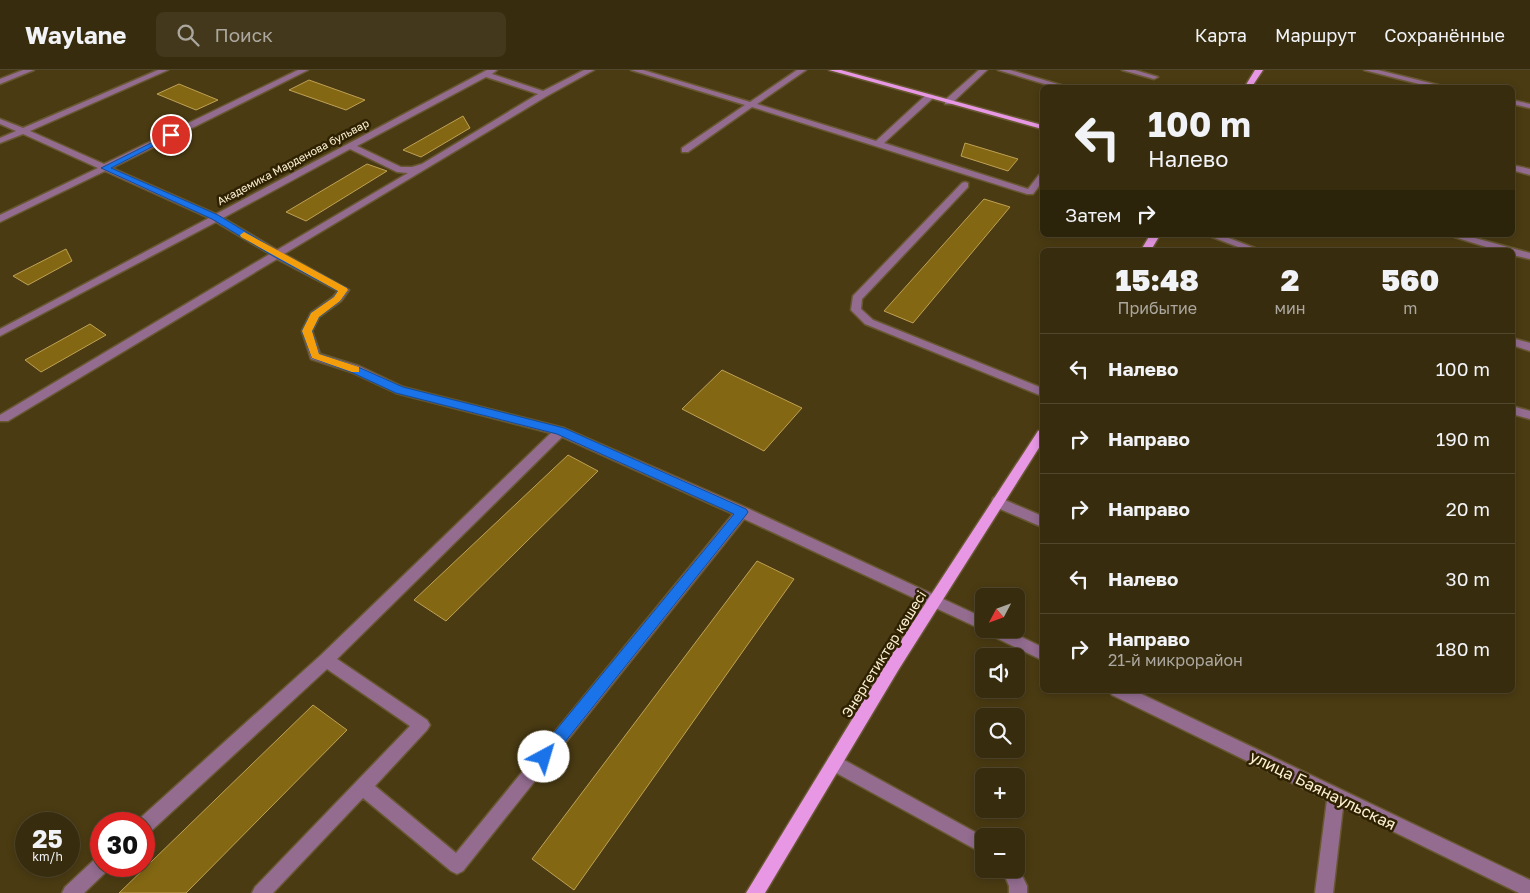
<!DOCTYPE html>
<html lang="ru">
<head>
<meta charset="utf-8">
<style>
  body { margin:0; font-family:"Golos Text",sans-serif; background:#43381c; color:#f1f3f6; height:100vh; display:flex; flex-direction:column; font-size:19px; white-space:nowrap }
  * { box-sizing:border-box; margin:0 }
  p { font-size:16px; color:#aba79e }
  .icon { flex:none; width:28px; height:28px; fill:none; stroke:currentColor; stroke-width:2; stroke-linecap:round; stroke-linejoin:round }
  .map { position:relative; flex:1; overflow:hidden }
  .details { position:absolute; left:1040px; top:178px; width:475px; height:445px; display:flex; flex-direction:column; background:#382c0e; border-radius:8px; box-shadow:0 2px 8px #0003,0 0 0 1px #52482e }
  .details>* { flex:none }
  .hud { position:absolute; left:1040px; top:15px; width:475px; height:152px; border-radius:8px; box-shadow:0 2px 8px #0003,0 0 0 1px #52482e; background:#382c0e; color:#f1f3f6; overflow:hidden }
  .needle { width:32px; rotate:229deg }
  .controls { position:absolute; left:975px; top:518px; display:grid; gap:10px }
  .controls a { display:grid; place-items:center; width:50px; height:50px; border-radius:8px; background:#382c0e; box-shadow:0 2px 8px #0003,0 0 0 1px #52482e; font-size:25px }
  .speed { position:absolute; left:15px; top:742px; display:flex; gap:10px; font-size:25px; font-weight:700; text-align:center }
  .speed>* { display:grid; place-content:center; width:65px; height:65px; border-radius:50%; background:#382c0e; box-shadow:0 2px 8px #0003,0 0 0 1px #52482e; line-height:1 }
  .speed small { font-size:12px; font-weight:400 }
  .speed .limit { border:8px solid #d22; background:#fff; color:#111 }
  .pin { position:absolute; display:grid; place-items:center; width:42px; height:42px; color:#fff; margin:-21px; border:2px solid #fff; border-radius:50%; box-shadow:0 1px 5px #0007 }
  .me { position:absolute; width:55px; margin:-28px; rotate:39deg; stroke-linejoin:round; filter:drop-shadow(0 0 4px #0008) }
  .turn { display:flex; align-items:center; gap:18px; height:105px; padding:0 25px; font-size:22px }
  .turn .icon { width:65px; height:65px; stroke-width:2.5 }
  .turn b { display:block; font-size:35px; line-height:42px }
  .then { display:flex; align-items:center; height:48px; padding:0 25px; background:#0003; gap:10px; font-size:19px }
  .eta { display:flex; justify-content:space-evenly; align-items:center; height:85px; text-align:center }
  .eta b { font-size:30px; font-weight:800; line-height:35px }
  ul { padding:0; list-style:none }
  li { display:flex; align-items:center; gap:15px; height:70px; padding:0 25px; border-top:1px solid #52482e }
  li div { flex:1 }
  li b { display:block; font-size:19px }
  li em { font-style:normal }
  header { display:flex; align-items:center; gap:30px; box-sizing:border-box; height:70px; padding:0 25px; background:#382c0e; border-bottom:1px solid #52482e }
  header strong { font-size:24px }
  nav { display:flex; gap:28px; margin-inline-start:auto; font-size:18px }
  .search { width:350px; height:45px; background:#43381c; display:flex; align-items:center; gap:12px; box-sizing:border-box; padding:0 18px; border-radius:8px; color:#aba79e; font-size:19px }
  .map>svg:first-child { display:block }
  .building { fill:#836713; stroke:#bfa155 }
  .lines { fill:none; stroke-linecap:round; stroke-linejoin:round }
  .minor-casing { stroke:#675831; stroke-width:3 }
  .major-casing { stroke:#675831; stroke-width:3 }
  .minor { fill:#936c90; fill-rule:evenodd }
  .major { fill:#e797e3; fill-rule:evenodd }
  .route { fill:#1a73e8; stroke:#114b97 }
  .slow { fill:#f59e0b }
  .labels { text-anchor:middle; stroke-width:5; stroke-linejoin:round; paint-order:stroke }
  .far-street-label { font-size:11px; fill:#fdf1d3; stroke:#2e2202 }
  .street-label { font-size:14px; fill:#fdf1d3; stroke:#2e2202 }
  .near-street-label { font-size:16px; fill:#fdf1d3; stroke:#2e2202 }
</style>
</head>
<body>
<header>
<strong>Waylane</strong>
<div class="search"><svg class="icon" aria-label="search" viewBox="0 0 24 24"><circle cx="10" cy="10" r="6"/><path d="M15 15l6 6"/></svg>Поиск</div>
<nav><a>Карта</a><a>Маршрут</a><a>Сохранённые</a></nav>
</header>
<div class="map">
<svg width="1530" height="823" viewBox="0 0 1530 823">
  <rect width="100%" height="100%" fill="#4a3b12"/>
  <!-- building -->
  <path class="building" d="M309,10L365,30L346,40L289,20Z
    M179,14L218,30L196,40L157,24Z
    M463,46L470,58L421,87L403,80Z
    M965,73L1018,89L1008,101L961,86Z
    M367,94L387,101L306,151L286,142Z
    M984,129L1010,137L913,253L884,241Z
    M66,179L72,191L28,215L13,206Z
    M90,254L106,265L41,302L25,290Z
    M722,300L802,338L764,381L682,339Z
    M568,385L598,401L446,551L414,530Z
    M757,491L794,509L574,820L532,789Z
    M313,635L347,660L186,823H119Z"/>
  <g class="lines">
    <!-- minor casing -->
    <g class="minor-casing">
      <path id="minor" d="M23,0H34L0,14V9Z
        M158,0H168L30,61L104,94L298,0H308L112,98L216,144L487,0H497L492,4L543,21L584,0H594L547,26L284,184L349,220L341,231L319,247L312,261L320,284L359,296L403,317L564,358L747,438L984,548V559H1005L1042,577V590L986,563L985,561L744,449L463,801L457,804L451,801L363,728L273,823H252L255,817L410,656L327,599L150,762L144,764V754H137L138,750L321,585L551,363L396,323L351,302L311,289L302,261L311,243L333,227L338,221L277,189L8,351H0V345L270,184L216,152L0,266V259L209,148L105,101L0,152V145L98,98L23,64L0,73V68L16,61L0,54V49L23,58ZM486,7L538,24L422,94L412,97H401L357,76ZM350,79L397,102L408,103L277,180L223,148ZM562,367L733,444L456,783L375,716L427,660L430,655L427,650L337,589Z
        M631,0H643L750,32L797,0H806L757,34L876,71L926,25H932V29L884,73L1028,119L1039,105H1042V112L1033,124H1027L752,37L688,82H682V78L745,35Z
        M979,0H987L951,34H945V30Z
        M998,0H1010L1071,18H1058Z
        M1122,0H1135L1158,7L1154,9Z
        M1364,0H1378L1450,18H1435Z
        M1512,30L1530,34V38L1512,34Z
        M1512,95L1530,99V105L1512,100Z
        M965,112L968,113V117L862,229L861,239L873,250L1042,318V326L865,254L851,240L853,226L962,113Z
        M1207,165H1221L1260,180H1246Z
        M1448,165H1464L1530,183V189L1512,185V180H1496Z
        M1512,268L1530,273V281L1512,275Z
        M1512,336L1530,341V349L1512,344Z
        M998,427L1042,446V457L993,436L992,432L993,428Z
        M1109,620H1133L1530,810V823H1519L1343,737L1333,823H1315L1327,730L1112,625Z
        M835,685L984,767V784L829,699L827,693L829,687Z
        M101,786V796H109L107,801L84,823H62L65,817L95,789Z
        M1016,793L1027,816V823H1009V816L1002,799H1016Z"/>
    </g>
    <!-- major casing -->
    <g class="major-casing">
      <path id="major" d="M829,0H841L1042,55V59Z
        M1255,0H1263L1251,18H1244Z
        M1150,165H1160L1151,180H1141Z
        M1042,360V373L899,599L765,823H746L889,589L1038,361Z"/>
    </g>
    <!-- minor -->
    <use href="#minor" class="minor"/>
    <!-- major -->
    <use href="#major" class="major"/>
  </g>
  <!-- route -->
  <path class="route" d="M169,64L175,65L111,98L218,145L279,182L347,218L348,220L340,231L319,247L312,261L319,284L358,297L403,317L564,358L746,439L748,442L746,445L549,692L544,694L538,692L536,687L538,682L734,444L557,364L396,323L351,302L312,288L302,261L311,243L334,227L338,221L273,186L212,149L101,98Z"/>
  <!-- slow -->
  <path class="slow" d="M244,162L347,218L348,220L340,231L319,247L312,261L319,284L359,297V302H352L312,288L302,261L311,243L334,227L338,221L241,167L240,165Z"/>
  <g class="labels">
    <!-- far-street labels -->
    <g class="far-street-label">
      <text transform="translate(293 92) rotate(-28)" y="4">Академика Марденова бульвар</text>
    </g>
    <!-- street labels -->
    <g class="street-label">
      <text transform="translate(884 584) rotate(-58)" y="5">Энергетиктер көшесі</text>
    </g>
    <!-- near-street labels -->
    <g class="near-street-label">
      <text transform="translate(1323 720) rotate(26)" y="6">улица Баянаульская</text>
    </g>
  </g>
</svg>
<div class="controls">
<a><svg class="needle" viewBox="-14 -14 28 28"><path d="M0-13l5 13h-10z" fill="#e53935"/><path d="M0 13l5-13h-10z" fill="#aba79e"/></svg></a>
<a><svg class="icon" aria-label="sound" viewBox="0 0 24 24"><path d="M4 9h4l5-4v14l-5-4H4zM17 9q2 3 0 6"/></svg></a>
<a><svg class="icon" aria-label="search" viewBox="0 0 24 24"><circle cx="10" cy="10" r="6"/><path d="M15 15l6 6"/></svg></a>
<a>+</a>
<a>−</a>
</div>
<div class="speed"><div>25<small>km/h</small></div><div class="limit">30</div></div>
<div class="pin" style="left:171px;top:65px;background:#d93025"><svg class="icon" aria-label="arrive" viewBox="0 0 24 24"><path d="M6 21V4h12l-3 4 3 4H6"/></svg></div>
<svg class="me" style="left:544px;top:687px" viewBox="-20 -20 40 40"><circle r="19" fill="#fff"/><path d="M0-13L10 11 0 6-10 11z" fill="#1a73e8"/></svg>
<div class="hud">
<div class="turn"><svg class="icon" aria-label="left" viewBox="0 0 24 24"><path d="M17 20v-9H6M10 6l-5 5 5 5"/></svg><div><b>100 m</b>Налево</div></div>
<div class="then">Затем<svg class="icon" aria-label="right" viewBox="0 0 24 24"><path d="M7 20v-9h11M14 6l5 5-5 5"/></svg></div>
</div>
<section class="details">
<div class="eta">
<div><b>15:48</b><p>Прибытие</p></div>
<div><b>2</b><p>мин</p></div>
<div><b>560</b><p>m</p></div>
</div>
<ul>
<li><svg class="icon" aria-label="left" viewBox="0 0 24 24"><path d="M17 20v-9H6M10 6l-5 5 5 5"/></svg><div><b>Налево</b></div><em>100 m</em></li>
<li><svg class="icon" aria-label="right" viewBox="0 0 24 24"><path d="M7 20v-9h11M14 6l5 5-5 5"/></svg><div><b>Направо</b></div><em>190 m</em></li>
<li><svg class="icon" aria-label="right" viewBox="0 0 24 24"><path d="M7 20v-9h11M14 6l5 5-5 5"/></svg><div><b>Направо</b></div><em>20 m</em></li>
<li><svg class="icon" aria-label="left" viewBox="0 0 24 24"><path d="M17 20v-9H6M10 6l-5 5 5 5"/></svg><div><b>Налево</b></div><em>30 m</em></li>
<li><svg class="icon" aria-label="right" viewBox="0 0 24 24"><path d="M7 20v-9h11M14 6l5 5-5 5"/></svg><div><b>Направо</b><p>21-й микрорайон</p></div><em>180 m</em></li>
</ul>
</section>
</div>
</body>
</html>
